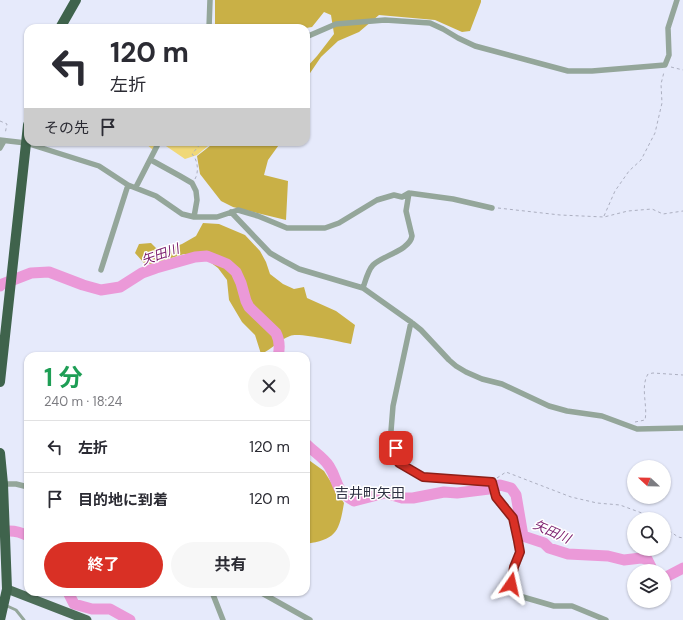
<!DOCTYPE html>
<html lang="ja">
<head>
<meta charset="utf-8">
<style>
  body { margin:0; font-family:"DM Sans","Noto Sans JP",sans-serif; background:#f7f7f7; color:#2b2b33; height:100vh; display:flex; flex-direction:column; font-size:15px; white-space:nowrap }
  * { box-sizing:border-box; margin:0 }
  p { font-size:13px; color:#7c7c81 }
  .icon { flex:none; width:22px; height:22px; fill:none; stroke:currentColor; stroke-width:2; stroke-linecap:round; stroke-linejoin:round }
  .map { position:relative; flex:1; overflow:hidden }
  .panel { position:absolute; left:24px; top:352px; width:286px; height:244px; display:flex; flex-direction:column; background:#fff; border-radius:12px; box-shadow:0 1px 3px #0004 }
  .panel>* { flex:none }
  .banner { position:absolute; left:24px; top:24px; width:286px; height:122px; border-radius:12px; box-shadow:0 1px 3px #0004; background:#fff; color:#2b2b33; overflow:hidden }
  .needle { width:26px; rotate:292deg }
  .controls { position:absolute; left:627px; top:460px; display:grid; gap:8px }
  .controls a { display:grid; place-items:center; width:44px; height:44px; border-radius:50%; background:#fff; box-shadow:0 1px 3px #0004; font-size:20px }
  .pin { position:absolute; display:grid; place-items:center; width:34px; height:34px; color:#fff; margin:-17px; border-radius:8px; box-shadow:0 2px 6px #0006 }
  .me { position:absolute; width:44px; margin:-22px; rotate:11deg; stroke-linejoin:round; filter:drop-shadow(0 0 3px #0008) }
  .turn { display:flex; align-items:center; gap:14px; height:84px; padding:0 20px; font-size:18px }
  .turn .icon { width:52px; height:52px; stroke-width:2.5 }
  .turn b { display:block; font-size:28px; line-height:34px }
  .then { display:flex; align-items:center; height:38px; padding:0 20px; background:#0003; gap:8px; font-size:15px }
  .round { display:grid; place-items:center; flex:none; width:42px; height:42px; border-radius:21px; background:#f7f7f7 }
  .summary { display:flex; align-items:center; justify-content:space-between; height:68px; padding:0 20px }
  h1 { font-size:24px; font-weight:700; line-height:30px; color:#1e9e55 }
  .primary-button { display:flex; gap:8px; margin-top:auto; padding:8px 20px }
  .primary-button a { flex:1; height:46px; border-radius:24px; background:#d93025; color:#fff; font-size:16px; font-weight:700; line-height:46px; text-align:center }
  .primary-button a+a { background:#f7f7f7; color:#2b2b33 }
  ul { padding:0; list-style:none }
  li { display:flex; align-items:center; gap:12px; height:52px; padding:0 20px; border-top:1px solid #e1e1e2 }
  li div { flex:1 }
  li b { display:block; font-size:15px }
  li em { font-style:normal }
  .map>svg:first-child { display:block }
  .green { fill:#f0d878 }
  .forest { fill:#c9b046 }
  .lines { fill:none; stroke-linecap:round; stroke-linejoin:round }
  .river { stroke:#eb99d8; stroke-width:11 }
  .path { stroke:#acafc0; stroke-width:1; stroke-dasharray:3 3; stroke-linecap:butt }
  .service { stroke:#94a69a; stroke-width:3 }
  .minor { stroke:#94a69a; stroke-width:5.5 }
  .primary { stroke:#4c6d58; stroke-width:9 }
  .trunk { stroke:#3f634c; stroke-width:10 }
  .route-casing { stroke:#8d1f18; stroke-width:10 }
  .route { stroke:#d93025; stroke-width:7 }
  .labels { text-anchor:middle; stroke-width:3; stroke-linejoin:round; paint-order:stroke }
  .water-label { font-size:13px; font-style:italic; fill:#79196a; stroke:#fff }
  .quarter-label { font-size:14px; fill:#2e3142; stroke:#fff }
</style>
</head>
<body>
<div class="map">
<svg width="683" height="620" viewBox="0 0 683 620">
  <rect width="100%" height="100%" fill="#e6eafb"/>
  <!-- green -->
  <path class="green" d="M144,142H213L197,155L185,159L163,144L153,150Z"/>
  <!-- forest -->
  <path class="forest" d="M215,0H481V2L470,31L462,32L435,20L379,15L359,32L338,41L321,57L306,79V68L317,56L334,34L331,15L324,12L312,27L306,28H215Z
    M215,142H281L268,160L264,175L288,181L286,220L233,207L221,201L200,174L197,156Z
    M203,223L219,224L245,235L260,251L266,262L270,274L283,284L294,289L304,287L307,298L336,311L355,325L351,344C339,342 299,332 290,336C279,340 272,349 261,354L255,335L242,322L229,300L227,280L218,268L199,254H184L152,264L144,263L135,253L139,244L151,243L160,252L182,244L196,236Z
    M306,458L324,471L344,503C339,533 336,539 306,544Z"/>
  <g class="lines">
    <!-- river -->
    <path class="river" d="M0,286V285L31,273L49,272L83,285L101,290L120,287L142,273L156,268L195,257L207,256L227,264L236,272L241,283L246,301L249,307L276,333C280,341 280,348 278,356
      M306,444C313,451 324,458 329,466C340,483 333,489 354,501L385,493L402,498H413L444,492L457,493L489,489L500,485L511,488L516,495L523,536L544,543L549,548L568,554L608,556L624,560L641,558L647,559L653,571
      M0,532C10,530 19,531 28,536
      M664,578L683,568
      M68,592L74,604L92,609H110L130,620"/>
    <!-- path -->
    <path class="path" d="M671,67L683,70
      M0,121L7,124L5,134
      M195,179C199,172 198,160 192,154L202,142
      M498,208L560,215L604,217L628,211L652,209L663,214L683,211
      M604,216L615,191L629,171L641,160L655,133L662,103L661,84L664,72
      M635,422L645,420C648,406 640,387 648,374L653,373L683,375
      M497,478L506,472L571,497L597,503L620,505L650,516L654,519
      M664,527L678,537L683,538"/>
    <!-- service -->
    <path class="service" d="M5,605L16,610L24,620"/>
    <!-- minor -->
    <path class="minor" d="M209,28L210,0
      M306,37L336,24L385,20L430,23L443,29L458,38L475,46L568,71H592L665,65L669,55L668,28L677,0
      M0,140L26,143L99,166L128,185L156,196L182,214L194,217H217L238,210L258,216L287,228H325L339,223L377,200L394,195L402,197L409,193L453,199L492,208
      M0,148L4,141
      M151,160L180,176L192,183L196,191L197,200L194,217
      M136,187L157,146
      M231,212L270,253L284,261L299,269L363,288L411,322L421,330L449,360L456,366L466,372L482,379L502,384L549,406L567,411L602,416L637,429L683,428
      M101,270L128,185
      M363,288C365,282 368,270 373,265C382,256 410,250 412,236L406,211L409,193
      M411,322L393,406L391,431L399,463L423,477L492,482L496,497L513,518L520,552L514,567L511,584L512,591L516,595L554,606H572L606,620
      M3,484H16L28,487
      M212,592L223,620
      M260,592L310,620"/>
    <!-- primary -->
    <path class="primary" d="M7,589L87,620"/>
    <!-- trunk -->
    <path class="trunk" d="M60,28L76,0
      M0,382L28,125
      M0,453L3,484L7,589L0,620"/>
  </g>
  <g class="lines">
    <!-- route casing -->
    <g class="route-casing">
      <path id="route" d="M396,448L399,463L423,477L492,482L496,497L513,518L518,541L520,552L514,567L511,584"/>
    </g>
    <!-- route -->
    <use href="#route" class="route"/>
  </g>
  <g class="labels">
    <!-- water labels -->
    <g class="water-label">
      <text transform="translate(160 254) rotate(-19)" y="5">矢田川</text>
      <text transform="translate(552 531) rotate(24)" y="5">矢田川</text>
    </g>
    <!-- quarter labels -->
    <g class="quarter-label">
      <text x="370" y="498">吉井町矢田</text>
    </g>
  </g>
</svg>
<div class="controls">
<a><svg class="needle" viewBox="-14 -14 28 28"><path d="M0-13l5 13h-10z" fill="#e53935"/><path d="M0 13l5-13h-10z" fill="#7c7c81"/></svg></a>
<a><svg class="icon" aria-label="search" viewBox="0 0 24 24"><circle cx="10" cy="10" r="6"/><path d="M15 15l6 6"/></svg></a>
<a><svg class="icon" aria-label="layers" viewBox="0 0 24 24"><path d="M12 4l9 5-9 5-9-5zM3 14l9 5 9-5"/></svg></a>
</div>
<div class="pin" style="left:396px;top:448px;background:#d93025"><svg class="icon" aria-label="arrive" viewBox="0 0 24 24"><path d="M6 21V4h12l-3 4 3 4H6"/></svg></div>
<svg class="me" style="left:511px;top:584px" viewBox="-20 -20 40 40"><path d="M0-17L14 15 0 8-14 15z" fill="#d93025" stroke="#fff" stroke-width="4"/></svg>
<div class="banner">
<div class="turn"><svg class="icon" aria-label="left" viewBox="0 0 24 24"><path d="M17 20v-9H6M10 6l-5 5 5 5"/></svg><div><b>120 m</b>左折</div></div>
<div class="then">その先<svg class="icon" aria-label="arrive" viewBox="0 0 24 24"><path d="M6 21V4h12l-3 4 3 4H6"/></svg></div>
</div>
<section class="panel">
<div class="summary"><div><h1>1 分</h1><p>240 m · 18:24</p></div><a class="round"><svg class="icon" aria-label="close" viewBox="0 0 24 24"><path d="M6 6l12 12M18 6L6 18"/></svg></a></div>
<ul>
<li><svg class="icon" aria-label="left" viewBox="0 0 24 24"><path d="M17 20v-9H6M10 6l-5 5 5 5"/></svg><div><b>左折</b></div><em>120 m</em></li>
<li><svg class="icon" aria-label="arrive" viewBox="0 0 24 24"><path d="M6 21V4h12l-3 4 3 4H6"/></svg><div><b>目的地に到着</b></div><em>120 m</em></li>
</ul>
<div class="primary-button"><a>終了</a><a>共有</a></div>
</section>
</div>
</body>
</html>
